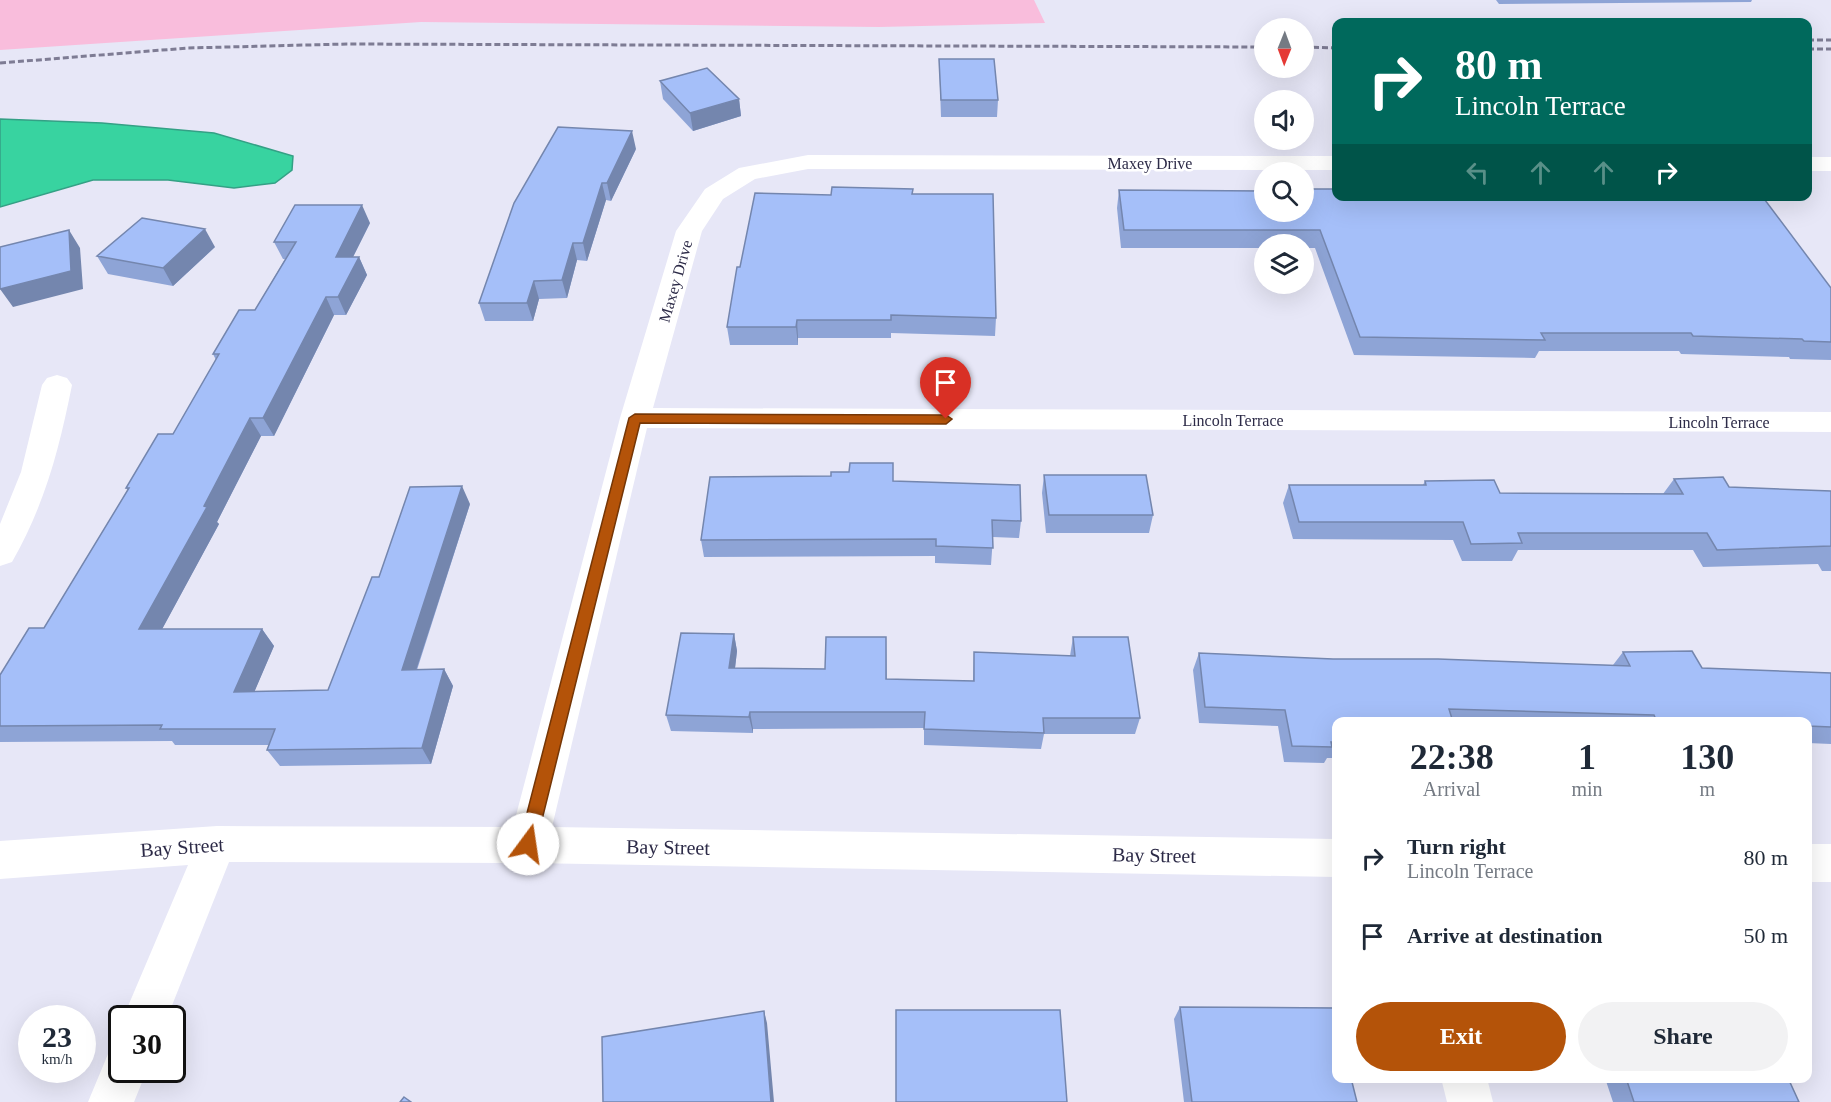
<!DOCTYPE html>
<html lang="en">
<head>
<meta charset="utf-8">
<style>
  body { margin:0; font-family:"Times New Roman",serif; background:#f2f2f3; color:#1f2937; height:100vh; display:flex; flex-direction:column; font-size:22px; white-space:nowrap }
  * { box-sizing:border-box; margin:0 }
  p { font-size:20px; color:#747a83 }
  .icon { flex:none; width:33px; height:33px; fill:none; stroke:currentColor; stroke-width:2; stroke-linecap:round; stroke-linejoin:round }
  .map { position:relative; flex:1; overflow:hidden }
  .drawer { position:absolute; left:1332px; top:717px; width:480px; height:366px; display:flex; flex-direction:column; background:#fff; border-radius:12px; box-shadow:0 6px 24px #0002 }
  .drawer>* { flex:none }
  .guide { position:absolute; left:1332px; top:18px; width:480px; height:183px; border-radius:12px; box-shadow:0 6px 24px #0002; background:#00695c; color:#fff; overflow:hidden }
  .needle { width:39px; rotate:181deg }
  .controls { position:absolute; left:1254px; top:18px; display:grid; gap:12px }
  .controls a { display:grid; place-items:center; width:60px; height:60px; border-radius:50%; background:#fff; box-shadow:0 6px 24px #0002; font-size:30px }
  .speed { position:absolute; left:18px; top:1005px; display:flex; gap:12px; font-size:30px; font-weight:700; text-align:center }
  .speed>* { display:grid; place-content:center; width:78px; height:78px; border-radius:50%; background:#fff; box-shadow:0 6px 24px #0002; line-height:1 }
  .speed small { font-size:15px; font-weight:400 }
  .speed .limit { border:3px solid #111; border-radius:9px; background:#fff; color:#111 }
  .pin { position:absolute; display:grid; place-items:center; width:51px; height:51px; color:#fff; margin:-62px -26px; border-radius:50% 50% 50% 0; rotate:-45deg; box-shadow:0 0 6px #0007 }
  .pin .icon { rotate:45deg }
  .me { position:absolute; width:66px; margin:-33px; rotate:14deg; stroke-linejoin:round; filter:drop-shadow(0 0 4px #0008) }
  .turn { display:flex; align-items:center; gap:21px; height:126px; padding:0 24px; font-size:27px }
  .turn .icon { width:78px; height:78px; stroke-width:2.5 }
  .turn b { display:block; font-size:42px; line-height:51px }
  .lanes { display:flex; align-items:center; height:57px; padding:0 24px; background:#0003; justify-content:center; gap:30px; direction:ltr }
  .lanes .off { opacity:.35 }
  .eta { display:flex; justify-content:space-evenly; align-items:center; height:102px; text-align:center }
  .eta b { font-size:36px; font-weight:600; line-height:42px }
  .cta { display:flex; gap:12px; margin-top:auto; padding:12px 24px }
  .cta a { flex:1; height:69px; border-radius:36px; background:#b45309; color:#fff; font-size:24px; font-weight:600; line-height:69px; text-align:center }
  .cta a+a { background:#f2f2f3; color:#1f2937 }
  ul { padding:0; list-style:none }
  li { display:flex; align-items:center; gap:18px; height:78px; padding:0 24px }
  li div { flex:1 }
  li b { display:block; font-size:22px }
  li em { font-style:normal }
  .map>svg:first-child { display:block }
  .green { fill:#f9bddc }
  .water { fill:#38d3a0; stroke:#34a085; stroke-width:1.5 }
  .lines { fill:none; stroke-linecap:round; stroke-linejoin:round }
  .minor { fill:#fff; fill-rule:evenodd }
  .rail { stroke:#7e7c94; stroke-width:3; stroke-dasharray:6 3; stroke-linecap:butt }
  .wall { fill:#8ea4d6 }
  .shaded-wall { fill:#7486ae }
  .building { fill:#a5bff9; stroke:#7486ae; stroke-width:1.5 }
  .route { fill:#b45309; stroke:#753606; stroke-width:1.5 }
  .labels { text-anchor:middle; stroke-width:5; stroke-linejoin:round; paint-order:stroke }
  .street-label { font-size:16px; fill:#2c2a47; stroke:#fff }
  .near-street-label { font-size:20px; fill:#2c2a47; stroke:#fff }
</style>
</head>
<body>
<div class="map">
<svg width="1831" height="1102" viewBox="0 0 1831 1102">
  <rect width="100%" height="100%" fill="#e7e7f7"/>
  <!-- green -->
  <path class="green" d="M0,0H1034L1045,23L879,27L421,22L0,50Z"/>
  <!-- water -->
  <path class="water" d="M0,119L102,123L214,133L293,156L292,170L275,183L234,188L168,180H93L0,207Z"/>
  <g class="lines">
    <!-- minor -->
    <path class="minor" d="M808,155L1336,156V170L808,169L755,179L723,199L702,231L653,408L1831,412V432L647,428L552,827L1336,839V877L528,863L229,862L167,1018H123L188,865L0,879V841L217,826L513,827L620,418L676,231L705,189L739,168Z
      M1808,157H1831V171H1808Z
      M57,375L67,378L72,385C59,450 45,504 12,562L0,566V524L21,472L42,385L47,378Z
      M1808,844H1831V882H1808Z
      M122,1049V1070H147L134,1102H88L108,1054Z
      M1441,1078H1487L1493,1102H1447Z"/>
    <!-- rail -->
    <path class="rail" d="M1808,40H1831
      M1304,47L1336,48
      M1808,49H1831
      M0,63L188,48L347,44L1264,47"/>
  </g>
  <!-- wall -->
  <path class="wall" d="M1496,0H1752L1751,2L1499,4Z
    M939,59L998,100L997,117H941Z
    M660,81L739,99L741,116L693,131L663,99Z
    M636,149L611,201L606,200L587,261L577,260L567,298L539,299L533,321H485L479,303Z
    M1305,189L1831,288V360L1790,359L1789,357L1681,354L1679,351H1539L1535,358L1354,355L1315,248H1304V244H1264V248H1121L1117,208L1119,190L1305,192Z
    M913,194L996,318L995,336L891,333V338H798V345H730L727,327L740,267L831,195Z
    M370,223L353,257H359L367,275L346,315H334L274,436H261L217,522L219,524L162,629H262L274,646L254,692L328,690L379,577L470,504L417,670L444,669L453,686L431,764L280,766L267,750L269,745H175L172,741L0,742V675L44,628L128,491L126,488L173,434L216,360L213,354L255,310L285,259H283L274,242Z
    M215,247L173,286L108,274L97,256Z
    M1044,475L1153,515L1149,533H1046L1042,493Z
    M1674,479L1729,487L1831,491V571H1822L1818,564L1703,567L1693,550H1518L1512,561H1462L1453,540L1293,539L1283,503L1289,485H1423L1425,481L1500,493L1663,494Z
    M893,481L1021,521L1019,538L993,537L991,565L935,563V556L704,557L701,540Z
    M734,634L737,651L735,668L825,669L886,637L887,679L973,681L974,652L1070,656L1073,637L1140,718L1135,734H1044L1041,749L924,745V728L753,729V733L671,731L666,715Z
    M1623,652L1702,668L1831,673V744L1808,743V722H1336V758H1327L1324,763L1284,762L1278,726L1199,723L1193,670L1199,653L1333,659L1613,665Z
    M1180,1007L1357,1102H1184L1174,1019Z
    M1605,1078H1788L1799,1102H1613Z"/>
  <!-- shaded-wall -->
  <path class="shaded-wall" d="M739,99L741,116L693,131L690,113Z
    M632,131L636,149L611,201L607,183Z
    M602,183L606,200L587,261L583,243Z
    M362,205L370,223L344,275L336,257Z
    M205,229L215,247L173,286L163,268Z
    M69,230L80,248L83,289L13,307L0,289Z
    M573,243L577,260L567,298L562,280Z
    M359,257L367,275L346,315L338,297Z
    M534,281L539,299L533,321L527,303Z
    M326,297L334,315L274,436L263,418Z
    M797,320L798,338V345L796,327Z
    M250,418L261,436L217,522L219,524L153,646L139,629Z
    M462,486L470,504L411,686L402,670Z
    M262,629L274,646L247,709L234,692Z
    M734,634L737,651L733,685L729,668Z
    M444,669L453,686L431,764L422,748Z
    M750,712L753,729V733L749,717Z
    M764,1011L767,1023L774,1102H771Z"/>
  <!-- building -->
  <path class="building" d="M939,59H994L998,100H941Z
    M707,68L739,99L690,113L660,81Z
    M558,127L632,131L607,183H602L583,243H573L562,280L534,281L527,303H479L514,203Z
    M832,187L913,189L912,194H993L996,318L891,315V320H797L796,327H727L737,267H740L755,193L831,195Z
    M1305,189H1336V196H1762L1831,288V342L1804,341L1802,339L1693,336L1691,333H1541L1545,340L1360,337L1320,230H1124L1119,190L1264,191V212H1304V192H1307Z
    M295,205H362L336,257H359L338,297H326L263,418H250L204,506L207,507L139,629H262L234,692L328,690L372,577H379L410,487L462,486L402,670L444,669L422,748L267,750L275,729H160L162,725L0,726V675L29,628H44L129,488H126L158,434H173L219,354H213L239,310H255L296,242H274Z
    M142,218L205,229L163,268L97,256Z
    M69,230L71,271L0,289V247Z
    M850,463H893V481L1020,485L1021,521L992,520L993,548L936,546V539L701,540L710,477L831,476V472H849Z
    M1044,475H1146L1153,515H1049Z
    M1723,477L1729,487L1831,491V546L1717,550L1707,533H1518L1522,543L1471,544L1463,522H1299L1289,485H1426L1425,481L1494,480L1500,493L1683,494L1674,479Z
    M681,633L734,634L729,668L825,669L826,637H886V679L974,681V652L1075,656L1073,637H1128L1140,718H1043L1044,733L924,729L925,712H750L749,717L666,715Z
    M1692,651L1702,668L1831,673V727L1808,726V722H1657L1654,715L1449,709L1453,722H1336V742H1331L1332,747L1292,746L1285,710L1205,707L1199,653L1333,659H1438L1630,666L1623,652Z
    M1180,1007L1335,1008L1336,1012V1078H1351L1357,1102H1192Z
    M896,1010H1060L1067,1102H896Z
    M764,1011L771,1102H603L602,1037Z
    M1626,1078H1788L1799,1102H1634Z
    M404,1097L411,1102H400Z"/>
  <!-- route -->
  <path class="route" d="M635,414L946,415L952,419L946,424L640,423L536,844L534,850L528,852L522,850L519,844L629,418Z"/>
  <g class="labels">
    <!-- street labels -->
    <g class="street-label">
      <text x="1150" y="169">Maxey Drive</text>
      <text transform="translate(675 281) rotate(-74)" y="6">Maxey Drive</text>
      <text x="1233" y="426">Lincoln Terrace</text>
      <text x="1719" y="428">Lincoln Terrace</text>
    </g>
    <!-- near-street labels -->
    <g class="near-street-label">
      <text transform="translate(182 847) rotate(-4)" y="7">Bay Street</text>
      <text transform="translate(668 847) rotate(1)" y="7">Bay Street</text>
      <text transform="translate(1154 855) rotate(1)" y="7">Bay Street</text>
    </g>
  </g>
</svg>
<div class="controls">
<a><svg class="needle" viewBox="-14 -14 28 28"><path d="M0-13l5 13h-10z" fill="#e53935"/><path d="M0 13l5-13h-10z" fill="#747a83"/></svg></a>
<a><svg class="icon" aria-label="sound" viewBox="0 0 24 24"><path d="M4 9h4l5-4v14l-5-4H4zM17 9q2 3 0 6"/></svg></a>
<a><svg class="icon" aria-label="search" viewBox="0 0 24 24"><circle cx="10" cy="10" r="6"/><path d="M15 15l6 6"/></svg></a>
<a><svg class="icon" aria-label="layers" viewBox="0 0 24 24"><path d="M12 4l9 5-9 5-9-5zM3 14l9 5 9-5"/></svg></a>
</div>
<div class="speed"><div>23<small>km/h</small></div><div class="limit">30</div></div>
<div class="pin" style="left:946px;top:419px;background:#d93025"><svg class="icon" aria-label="arrive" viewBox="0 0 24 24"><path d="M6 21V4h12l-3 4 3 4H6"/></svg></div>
<svg class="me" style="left:528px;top:844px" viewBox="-20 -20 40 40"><circle r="19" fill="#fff"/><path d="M0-13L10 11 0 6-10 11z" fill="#b45309"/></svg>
<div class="guide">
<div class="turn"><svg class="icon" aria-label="right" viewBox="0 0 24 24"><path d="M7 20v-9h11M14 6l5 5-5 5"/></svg><div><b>80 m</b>Lincoln Terrace</div></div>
<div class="lanes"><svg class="icon off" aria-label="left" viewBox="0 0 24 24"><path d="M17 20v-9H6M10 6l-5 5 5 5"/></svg><svg class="icon off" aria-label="ahead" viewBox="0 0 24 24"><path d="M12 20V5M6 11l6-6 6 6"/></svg><svg class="icon off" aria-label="ahead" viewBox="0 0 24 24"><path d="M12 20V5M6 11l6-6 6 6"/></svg><svg class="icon" aria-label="right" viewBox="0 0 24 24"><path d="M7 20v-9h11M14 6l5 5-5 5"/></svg></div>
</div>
<section class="drawer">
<div class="eta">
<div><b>22:38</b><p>Arrival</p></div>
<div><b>1</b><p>min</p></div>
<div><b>130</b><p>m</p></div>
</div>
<ul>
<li><svg class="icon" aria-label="right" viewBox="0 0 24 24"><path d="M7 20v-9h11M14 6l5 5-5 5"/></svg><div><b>Turn right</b><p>Lincoln Terrace</p></div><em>80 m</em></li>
<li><svg class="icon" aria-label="arrive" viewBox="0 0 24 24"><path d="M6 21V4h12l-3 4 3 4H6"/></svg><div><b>Arrive at destination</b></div><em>50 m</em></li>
</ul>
<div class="cta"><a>Exit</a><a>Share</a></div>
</section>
</div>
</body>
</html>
